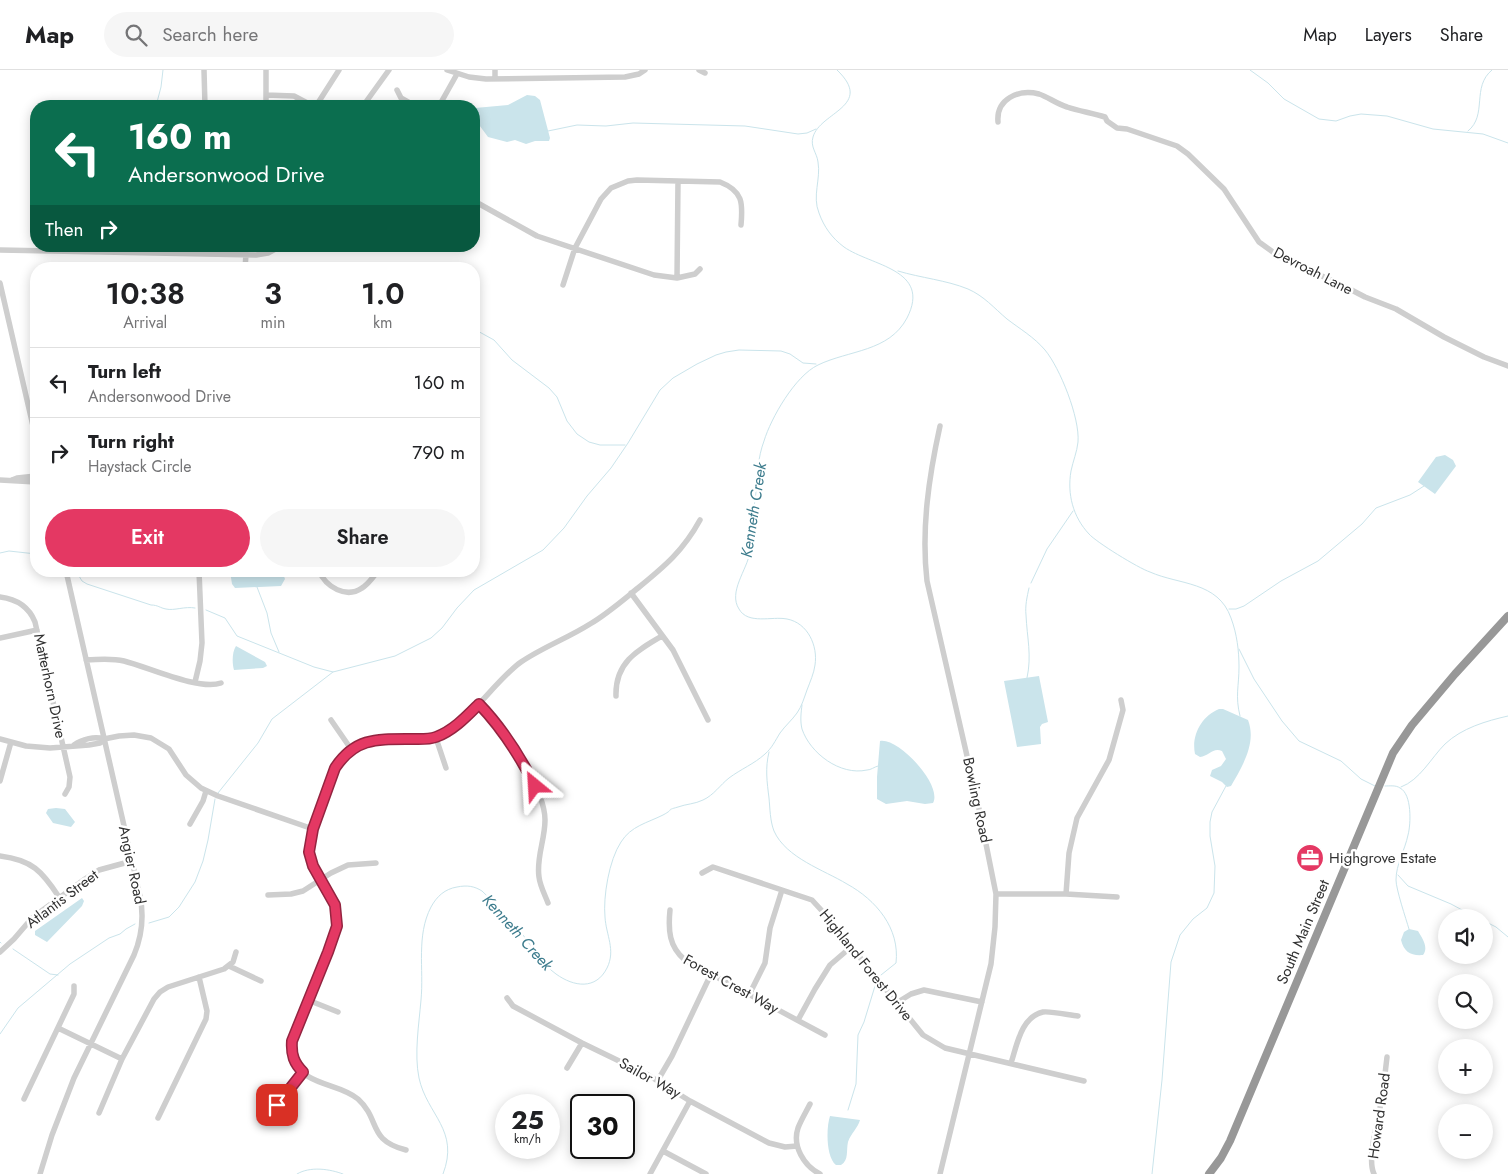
<!DOCTYPE html>
<html lang="en">
<head>
<meta charset="utf-8">
<style>
  body { margin:0; font-family:Jost,sans-serif; background:#f6f6f6; color:#202124; height:100vh; display:flex; flex-direction:column; font-size:19px; white-space:nowrap }
  * { box-sizing:border-box; margin:0 }
  p { font-size:16px; color:#757577 }
  .icon { flex:none; width:28px; height:28px; fill:none; stroke:currentColor; stroke-width:2; stroke-linecap:round; stroke-linejoin:round }
  .map { position:relative; flex:1; overflow:hidden }
  .drawer { position:absolute; left:30px; top:192px; width:450px; height:315px; display:flex; flex-direction:column; background:#fff; border-radius:20px; box-shadow:0 2px 12px #0003 }
  .drawer>* { flex:none }
  .banner { position:absolute; left:30px; top:30px; width:450px; height:152px; border-radius:20px; box-shadow:0 2px 12px #0003; background:#0b6e4f; color:#fff; overflow:hidden }
  .tools { position:absolute; left:1438px; top:839px; display:grid; gap:10px }
  .tools a { display:grid; place-items:center; width:55px; height:55px; border-radius:50%; background:#fff; box-shadow:0 2px 12px #0003; font-size:25px }
  .speed { position:absolute; left:495px; top:1024px; display:flex; gap:10px; font-size:25px; font-weight:700; text-align:center }
  .speed>* { display:grid; place-content:center; width:65px; height:65px; border-radius:50%; background:#fff; box-shadow:0 2px 12px #0003; line-height:1 }
  .speed small { font-size:12px; font-weight:400 }
  .speed .limit { border:2px solid #111; border-radius:8px; background:#fff; color:#111 }
  .pin { position:absolute; display:grid; place-items:center; width:42px; height:42px; color:#fff; margin:-21px; border-radius:10px; box-shadow:0 2px 8px #0006 }
  .me { position:absolute; width:55px; margin:-28px; rotate:333deg; stroke-linejoin:round; filter:drop-shadow(0 0 4px #0008) }
  .turn { display:flex; align-items:center; gap:18px; height:105px; padding:0 15px; font-size:22px }
  .turn .icon { width:65px; height:65px; stroke-width:2.5 }
  .turn b { display:block; font-size:35px; line-height:42px }
  .then { display:flex; align-items:center; height:48px; padding:0 15px; background:#0003; gap:10px; font-size:19px }
  .eta { display:flex; justify-content:space-evenly; align-items:center; height:85px; text-align:center }
  .eta b { font-size:30px; font-weight:600; line-height:35px }
  .button { display:flex; gap:10px; margin-top:auto; padding:10px 15px }
  .button a { flex:1; height:58px; border-radius:30px; background:#e43863; color:#fff; font-size:20px; font-weight:600; line-height:58px; text-align:center }
  .button a+a { background:#f6f6f6; color:#202124 }
  ul { padding:0; list-style:none }
  li { display:flex; align-items:center; gap:15px; height:70px; padding:0 15px; border-top:1px solid #e0e0e0 }
  li div { flex:1 }
  li b { display:block; font-size:19px }
  li em { font-style:normal }
  header { display:flex; align-items:center; gap:30px; box-sizing:border-box; height:70px; padding:0 25px; background:#fff; border-bottom:1px solid #e0e0e0 }
  header strong { font-size:24px }
  nav { display:flex; gap:28px; margin-inline-start:auto; font-size:18px }
  .search { width:350px; height:45px; background:#f6f6f6; display:flex; align-items:center; gap:12px; box-sizing:border-box; padding:0 18px; border-radius:28px; color:#757577; font-size:19px }
  .map>svg:first-child { display:block }
  .water { fill:#cae4eb }
  .lines { fill:none; stroke-linecap:round; stroke-linejoin:round }
  .stream { stroke:#cae4eb; stroke-width:1 }
  .minor { stroke:#cecece; stroke-width:5.5 }
  .highway { stroke:#989898; stroke-width:8 }
  .route-casing { stroke:#942440; stroke-width:12 }
  .route { stroke:#e43863; stroke-width:9 }
  .labels { text-anchor:middle; stroke-width:5; stroke-linejoin:round; paint-order:stroke }
  .street-label { font-size:15px; fill:#313131; stroke:#fff }
  .poi-label { font-size:15px; fill:#313131; stroke:#fff; text-anchor:start }
  .water-label { font-size:16px; font-style:italic; fill:#3d7c8d; stroke:#fff }
</style>
</head>
<body>
<header>
<strong>Map</strong>
<div class="search"><svg class="icon" aria-label="search" viewBox="0 0 24 24"><circle cx="10" cy="10" r="6"/><path d="M15 15l6 6"/></svg>Search here</div>
<nav><a>Map</a><a>Layers</a><a>Share</a></nav>
</header>
<div class="map">
<svg width="1508" height="1104" viewBox="0 0 1508 1104">
  <rect width="100%" height="100%" fill="#fff"/>
  <!-- water -->
  <path class="water" d="M527,25L535,26L540,30L550,68L549,71H535L526,74L515,70L507,72L488,67L474,48V39L475,38L508,35Z
    M1445,385L1453,390L1456,396L1435,424L1418,412L1436,387Z
    M230,501H282L285,509L281,516L235,518L232,514Z
    M236,576L265,592L267,596L263,598L234,600C232,593 232,582 236,576Z
    M1039,606L1048,652L1042,654L1040,657L1041,674L1017,677L1004,611Z
    M1219,639H1223L1248,650C1257,673 1242,697 1231,716L1227,717L1222,712L1210,706L1212,700L1221,696L1226,689L1222,681C1213,677 1209,686 1200,687L1195,684C1191,665 1202,646 1219,639Z
    M880,671C898,667 943,715 933,733L925,734L907,731L886,734L877,729V707Z
    M56,738L65,739L75,752L71,757L53,753L46,743L48,739Z
    M82,828L84,831L82,836L47,872L35,865V861Z
    M1409,859L1418,861C1422,868 1429,877 1423,885C1411,886 1404,882 1401,870L1404,862Z
    M830,1046L860,1050C858,1058 851,1063 848,1072C846,1081 849,1090 841,1095H836C826,1087 826,1058 830,1046Z"/>
  <g class="lines">
    <!-- stream -->
    <path class="stream" d="M1250,0L1268,13L1284,29L1319,49L1336,51L1350,46L1361,44L1387,46L1433,59L1483,64L1508,73
      M156,36L161,17L163,0
      M548,61L577,55L606,56L633,53L745,56L798,64L807,63L816,59
      M1468,61C1488,45 1471,17 1492,0
      M898,201C921,208 946,210 968,219C984,226 994,238 1007,249C1020,259 1034,267 1045,280C1060,298 1080,348 1078,372C1077,382 1073,391 1071,401C1067,424 1073,447 1089,464C1096,472 1138,498 1150,502C1179,515 1218,511 1231,548C1237,564 1239,581 1239,597C1239,616 1235,626 1240,646
      M474,259L494,270L512,290L549,318L557,327L567,351L577,364L589,372L600,375H625
      M0,483L9,481L36,484
      M76,501L82,511L87,514L151,535C158,535 160,538 166,539C174,541 185,536 195,538
      M1031,513L1047,479L1073,441
      M257,517L267,543L271,563L279,582
      M1229,539H1236L1244,536L1281,511L1318,491L1362,454L1376,438L1410,425L1424,416
      M206,540L225,548L237,566L314,597L333,602L395,586L431,568L442,558L457,538L474,520L543,480L564,458L587,426L611,398L628,373L660,320L673,308L697,294L716,285L726,282L739,280L781,281L790,284L803,293L816,294
      M1239,579L1254,609L1282,651L1299,671L1341,691L1361,709L1375,716
      M1027,608C1032,585 1027,568 1026,545C1025,536 1027,527 1029,518
      M802,635C801,643 800,651 802,659C810,683 840,706 867,700C871,700 874,697 878,696
      M769,682C765,698 767,712 769,728C770,738 770,751 774,761C786,788 824,800 847,814C876,830 900,858 896,893L881,905
      M1385,716C1390,716 1396,715 1400,718C1412,724 1411,754 1408,765C1405,780 1396,794 1396,810C1396,819 1406,849 1409,859
      M1401,717C1420,710 1431,688 1445,674C1462,658 1486,651 1508,646
      M218,723L258,673L272,649L333,602
      M1398,805L1408,816L1451,834L1477,848
      M1484,851L1496,857L1508,867
      M149,853L169,847L179,837L195,812L203,791L208,770L215,729
      M0,872L1,873
      M13,879L50,904L58,905
      M0,964L18,938L70,894L109,868L120,864L126,859L135,854
      M848,1040L856,1014L858,965L864,952L875,916
      M297,1104C310,1096 330,1099 343,1104
      M443,1104C460,1060 427,1045 419,1008C414,984 419,954 421,930C424,899 416,866 431,837C437,826 445,819 457,817C467,815 474,816 482,821C489,827 493,834 499,840C506,849 515,856 523,865C533,878 542,894 556,904C574,917 596,920 607,898C616,880 606,865 605,847C603,827 609,790 621,772C631,756 647,753 663,745C676,738 664,741 678,737C686,734 695,734 703,730C714,725 720,715 729,708C741,699 754,694 765,684C772,678 775,671 780,663C785,656 792,650 797,643C802,636 804,628 807,620C810,612 814,603 815,595C818,576 808,553 787,549C772,546 748,555 739,539C728,522 747,500 750,482C751,474 750,465 751,456C752,445 755,434 756,422C757,405 758,387 764,371C771,348 795,306 818,295C849,280 889,282 907,248C932,199 871,196 844,177C832,168 824,157 819,143C812,126 821,109 818,92C817,83 810,77 813,67C820,42 875,36 837,0
      M1152,1104L1162,1010L1171,892L1180,865L1193,849L1207,838L1214,823L1215,796L1210,766V752L1212,742L1226,716"/>
    <!-- minor -->
    <path class="minor" d="M204,0L205,36
      M266,0V36
      M447,0L469,7L486,9L625,7L639,4L645,0
      M495,0V9
      M699,0L705,3
      M397,20L401,28L415,36
      M266,25L294,26L313,36
      M316,36L339,0
      M363,36L389,0
      M439,36L457,4
      M998,52C996,29 1018,19 1039,24C1048,27 1057,34 1067,37C1079,41 1092,43 1105,47L1107,51L1117,58L1127,59L1177,76L1188,84L1224,119L1259,172L1281,188L1340,214L1365,227L1396,239L1444,267L1484,287L1508,296
      M474,131L537,166L654,205L677,208L695,204L700,199
      M0,180L256,185L268,183L281,176
      M245,199L246,184
      M677,208L678,111
      M0,213L36,369
      M563,215L575,178L601,129L611,118L628,111L637,110L720,112C743,121 743,133 741,155
      M0,410L36,412
      M12,410L17,408L36,406
      M474,429L476,427
      M319,501C326,517 346,529 362,518C369,514 373,506 379,501
      M631,523L673,580L708,650
      M0,527C16,529 29,537 35,552L70,707L69,717L65,724
      M0,568L37,560
      M86,590C99,589 112,588 124,591C148,597 199,621 221,613
      M195,612L200,591L202,573L199,501
      M616,626C615,593 636,581 662,566
      M479,634C502,658 545,717 545,750C545,770 536,788 539,807C540,816 545,825 548,833
      M331,650L351,679
      M436,668L446,698
      M0,669L26,676L50,678L89,675L100,673L104,669L119,666L134,665L151,668L169,679L186,705L201,718L218,726L313,759
      M74,675C82,669 95,666 104,669
      M0,711L11,672
      M190,754L203,731L206,721
      M0,786C32,790 42,801 59,827
      M702,803L713,797L812,830L823,842L923,965L945,978L1084,1011
      M996,824H1066L1117,827
      M1066,824L1069,783L1077,748L1109,690L1123,640L1121,630
      M268,825L291,824L303,821L331,803L348,795L376,793
      M670,840C668,860 669,877 685,890L825,965
      M0,882L14,869L32,848L85,809L99,800L132,791
      M229,896L261,911
      M749,925L765,893L770,858L782,820
      M507,928L513,936L582,973L648,1005L690,1031L769,1073L785,1077L797,1076
      M308,930L338,942
      M898,932L911,924L924,920L982,932
      M798,950L815,919L830,895L851,877
      M58,958L122,989
      M1011,993C1017,975 1021,947 1043,942C1051,941 1069,945 1078,946
      M567,998L582,973
      M658,1010L672,986L711,904
      M24,1029L74,924V916
      M810,1034C806,1042 801,1050 798,1058C792,1076 804,1096 820,1104
      M277,1035L303,1003
      M99,1043L122,989L154,929L160,922L168,917L224,899L233,892L236,882
      M158,1048L206,949L207,941L199,907
      M406,1080C367,1070 381,1050 358,1029C338,1012 304,1017 293,988C284,961 334,887 337,854C340,831 320,815 312,795C310,790 309,783 309,777C311,762 318,747 323,733C327,722 330,709 335,698C338,693 342,688 347,683C371,658 406,677 435,668C466,658 494,611 521,592C543,577 568,568 590,554C607,544 623,530 638,518C665,496 683,481 700,450
      M663,1081L706,1104
      M40,1104L52,1065L74,1008L134,885C142,866 144,846 140,826L66,501
      M650,1104L690,1031
      M940,1104L991,894L995,857L996,824L978,734L927,511C921,459 929,406 940,356
      M1374,1104C1367,1089 1377,1055 1380,1038C1383,1021 1385,1005 1387,987"/>
    <!-- highway -->
    <path class="highway" d="M1209,1104L1221,1088L1230,1071L1393,683L1412,655L1455,604L1508,546"/>
  </g>
  <g class="lines">
    <!-- route casing -->
    <g class="route-casing">
      <path id="route" d="M277,1035L303,1002C294,993 291,985 292,971L328,882L337,856L335,835L313,796L309,782L313,759L335,698C355,668 376,669 410,669C418,669 428,670 436,667C453,661 467,646 479,634C503,659 520,686 535,716"/>
    </g>
    <!-- route -->
    <use href="#route" class="route"/>
  </g>
  <!-- icons -->
  <defs>
    <g id="office-disc" transform="scale(1.4375)"><circle r="9.5" fill="#e43863" stroke="#fff"/><path d="M-6-3h4V-5.5h4V-3h4V5H-6ZM-1-4.5V-3h2v-1.5ZM-6 0V1H6V0Z" fill="#fff"/></g>
  </defs>
  <g fill-rule="evenodd">
    <use href="#office-disc" x="1310" y="788"/>
  </g>
  <g class="labels">
    <!-- street labels -->
    <g class="street-label">
      <text transform="translate(1313 201) rotate(27)" y="5">Devroah Lane</text>
      <text transform="translate(50 616) rotate(78)" y="5">Matterhorn Drive</text>
      <text transform="translate(977 730) rotate(78)" y="5">Bowling Road</text>
      <text transform="translate(132 795) rotate(78)" y="5">Angier Road</text>
      <text transform="translate(62 829) rotate(-37)" y="5">Atlantis Street</text>
      <text transform="translate(1303 862) rotate(-67)" y="5">South Main Street</text>
      <text transform="translate(866 895) rotate(51)" y="5">Highland Forest Drive</text>
      <text transform="translate(731 914) rotate(29)" y="5">Forest Crest Way</text>
      <text transform="translate(650 1008) rotate(29)" y="5">Sailor Way</text>
      <text transform="translate(1379 1046) rotate(-82)" y="5">Howard Road</text>
    </g>
    <!-- poi labels -->
    <g class="poi-label">
      <text x="1329" y="793">Highgrove Estate</text>
    </g>
    <!-- water labels -->
    <g class="water-label">
      <text transform="translate(753 440) rotate(-81)" y="6">Kenneth Creek</text>
      <text transform="translate(518 862) rotate(48)" y="6">Kenneth Creek</text>
    </g>
  </g>
</svg>
<div class="tools">
<a><svg class="icon" aria-label="sound" viewBox="0 0 24 24"><path d="M4 9h4l5-4v14l-5-4H4zM17 9q2 3 0 6"/></svg></a>
<a><svg class="icon" aria-label="search" viewBox="0 0 24 24"><circle cx="10" cy="10" r="6"/><path d="M15 15l6 6"/></svg></a>
<a>+</a>
<a>−</a>
</div>
<div class="speed"><div>25<small>km/h</small></div><div class="limit">30</div></div>
<div class="pin" style="left:277px;top:1035px;background:#d93025"><svg class="icon" aria-label="arrive" viewBox="0 0 24 24"><path d="M6 21V4h12l-3 4 3 4H6"/></svg></div>
<svg class="me" style="left:535px;top:716px" viewBox="-20 -20 40 40"><path d="M0-17L14 15 0 8-14 15z" fill="#e43863" stroke="#fff" stroke-width="4"/></svg>
<div class="banner">
<div class="turn"><svg class="icon" aria-label="left" viewBox="0 0 24 24"><path d="M17 20v-9H6M10 6l-5 5 5 5"/></svg><div><b>160 m</b>Andersonwood Drive</div></div>
<div class="then">Then<svg class="icon" aria-label="right" viewBox="0 0 24 24"><path d="M7 20v-9h11M14 6l5 5-5 5"/></svg></div>
</div>
<section class="drawer">
<div class="eta">
<div><b>10:38</b><p>Arrival</p></div>
<div><b>3</b><p>min</p></div>
<div><b>1.0</b><p>km</p></div>
</div>
<ul>
<li><svg class="icon" aria-label="left" viewBox="0 0 24 24"><path d="M17 20v-9H6M10 6l-5 5 5 5"/></svg><div><b>Turn left</b><p>Andersonwood Drive</p></div><em>160 m</em></li>
<li><svg class="icon" aria-label="right" viewBox="0 0 24 24"><path d="M7 20v-9h11M14 6l5 5-5 5"/></svg><div><b>Turn right</b><p>Haystack Circle</p></div><em>790 m</em></li>
</ul>
<div class="button"><a>Exit</a><a>Share</a></div>
</section>
</div>
</body>
</html>
